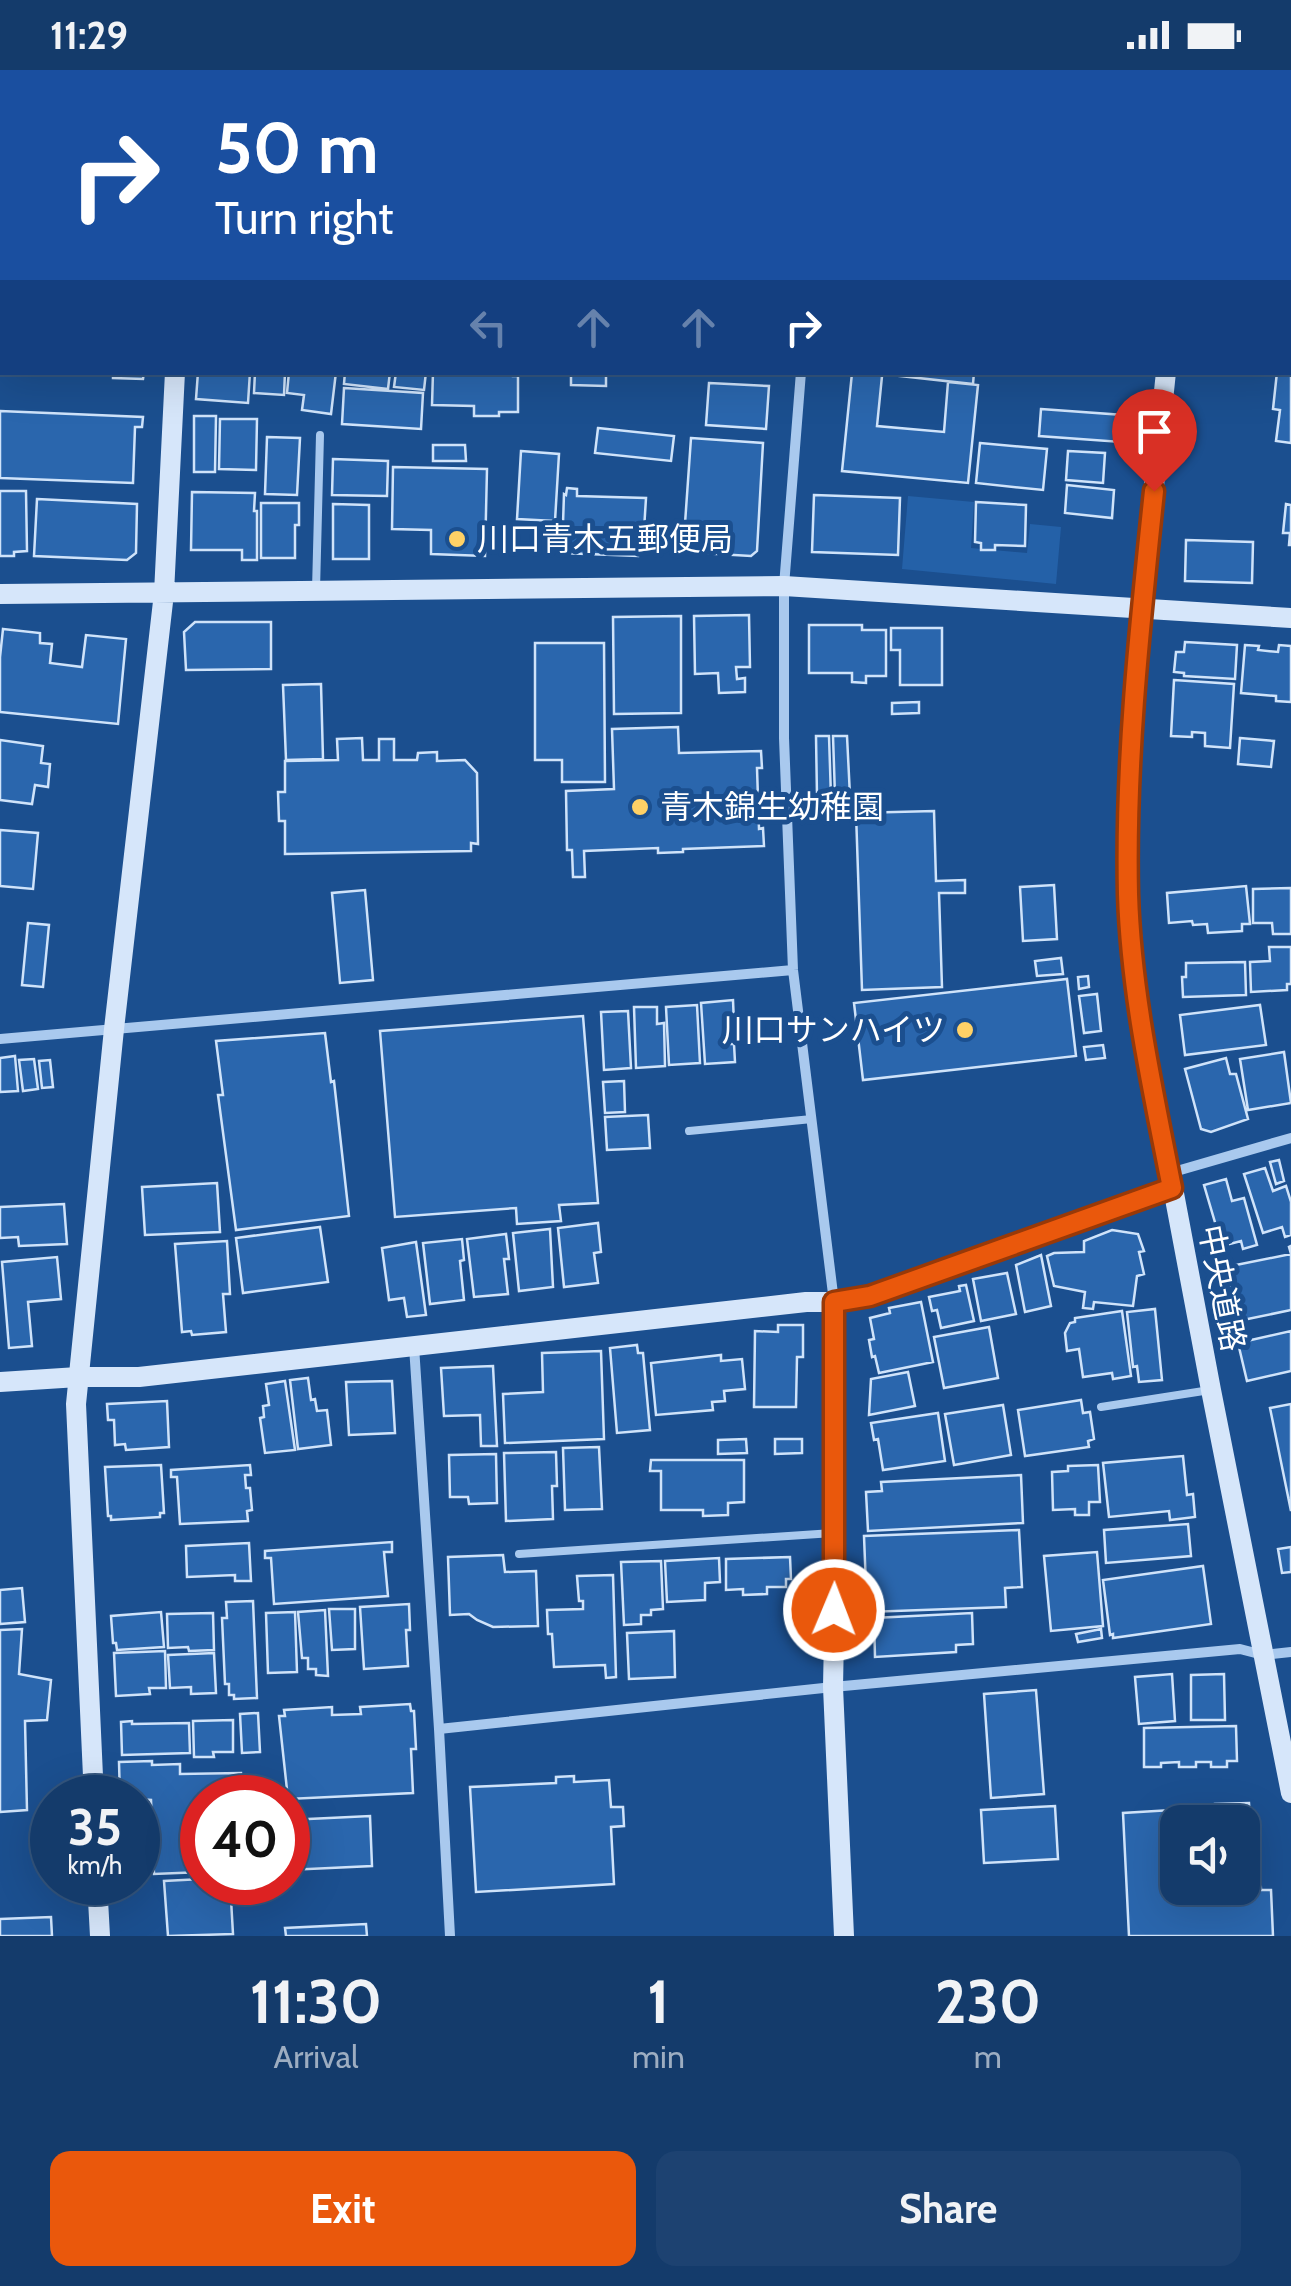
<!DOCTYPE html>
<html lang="en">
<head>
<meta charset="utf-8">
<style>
  body { margin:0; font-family:Cabin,"Noto Sans JP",sans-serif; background:#1d4271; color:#f1f3f6; height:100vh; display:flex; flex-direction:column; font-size:38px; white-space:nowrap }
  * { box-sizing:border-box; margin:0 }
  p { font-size:32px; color:#9dadc1 }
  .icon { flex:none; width:55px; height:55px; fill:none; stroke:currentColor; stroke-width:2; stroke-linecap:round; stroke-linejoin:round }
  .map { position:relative; height:1866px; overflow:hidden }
  .drawer { display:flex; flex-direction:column; background:#143b6b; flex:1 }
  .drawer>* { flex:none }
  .hud { position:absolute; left:0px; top:0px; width:1292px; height:305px; box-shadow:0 10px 40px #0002,0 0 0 2px #33557e; background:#1a4fa0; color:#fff; overflow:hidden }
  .tools { position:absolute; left:1160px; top:1735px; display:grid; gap:20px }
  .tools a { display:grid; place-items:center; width:100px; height:100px; border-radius:20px; background:#143b6b; box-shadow:0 10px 40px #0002,0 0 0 2px #33557e; font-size:50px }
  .speed { position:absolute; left:30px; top:1705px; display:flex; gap:20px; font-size:50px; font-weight:700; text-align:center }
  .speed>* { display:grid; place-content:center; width:130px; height:130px; border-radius:50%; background:#143b6b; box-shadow:0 10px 40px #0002,0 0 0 2px #33557e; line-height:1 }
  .speed small { font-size:25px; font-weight:400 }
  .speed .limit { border:15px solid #d22; background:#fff; color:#111 }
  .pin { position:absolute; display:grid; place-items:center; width:85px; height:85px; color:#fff; margin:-102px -42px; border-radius:50% 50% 50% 0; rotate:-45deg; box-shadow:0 0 10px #0007 }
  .pin .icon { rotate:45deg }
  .me { position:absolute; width:110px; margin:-55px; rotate:1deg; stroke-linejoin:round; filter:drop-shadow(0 0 8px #0008) }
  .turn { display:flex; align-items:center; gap:35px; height:210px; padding:0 50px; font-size:45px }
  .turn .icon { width:130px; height:130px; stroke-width:2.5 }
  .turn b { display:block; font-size:70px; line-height:85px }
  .lanes { display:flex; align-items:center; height:95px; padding:0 50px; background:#0003; justify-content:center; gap:50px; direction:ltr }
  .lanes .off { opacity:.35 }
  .eta { display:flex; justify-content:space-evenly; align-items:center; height:170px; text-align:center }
  .eta b { font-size:60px; font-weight:700; line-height:70px }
  .button { display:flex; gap:20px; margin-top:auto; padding:20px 50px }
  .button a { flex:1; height:115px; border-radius:20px; background:#ea580c; color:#fff; font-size:40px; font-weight:700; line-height:115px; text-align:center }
  .button a+a { background:#1d4271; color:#f1f3f6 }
  .status { display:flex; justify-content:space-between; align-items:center; height:70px; padding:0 50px; background:#143b6b; direction:ltr }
  .status svg { height:28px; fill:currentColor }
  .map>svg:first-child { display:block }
  .green { fill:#2461a8 }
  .building { fill:#2a66ad; stroke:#cfe3fa; stroke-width:2.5; fill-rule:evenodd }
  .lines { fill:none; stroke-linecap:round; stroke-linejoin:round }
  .lane { stroke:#a9c9ee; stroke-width:8 }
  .street { stroke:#a9c9ee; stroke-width:10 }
  .secondary { stroke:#d6e6fa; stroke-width:20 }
  .route-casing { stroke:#983908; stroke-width:25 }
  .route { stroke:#ea580c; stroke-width:18 }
  .poi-dot { fill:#ffd166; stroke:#1b4f8f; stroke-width:4 }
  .labels { text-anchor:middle; stroke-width:10; stroke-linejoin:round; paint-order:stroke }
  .poi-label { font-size:32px; fill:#fff; stroke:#1b4f8f; text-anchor:start }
  .street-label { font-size:32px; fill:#fff; stroke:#1b4f8f }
</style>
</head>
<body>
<div class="status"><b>11:29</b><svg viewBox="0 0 49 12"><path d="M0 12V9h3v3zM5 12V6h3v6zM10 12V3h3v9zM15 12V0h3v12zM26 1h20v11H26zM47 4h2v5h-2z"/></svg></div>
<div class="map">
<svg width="1291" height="1866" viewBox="0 0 1291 1866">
  <rect width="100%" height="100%" fill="#1b4f8f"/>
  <!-- green -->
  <path class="green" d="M908,426L974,432L971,478L1027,483L1030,454L1061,457L1056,514L902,499Z"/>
  <!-- building -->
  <path class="building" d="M0,0H29V2H2V32H0Z
    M245,0H300V2H244Z
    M336,0H408V2H336Z
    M669,0H717V2H669Z
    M722,0H763L792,2H722Z
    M948,0H996L995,2H948Z
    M1003,0H1057V2H1003Z
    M1239,0L1291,1L1290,18V2H1239Z
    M0,212H2V302H0Z
    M1290,230H1291V373L1276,371L1280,340L1273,339L1277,302H1290Z
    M113,302H144L143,309L113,308Z
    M198,302H250L248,333L196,329Z
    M255,302H285L284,325L254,323Z
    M289,302H336L331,344L302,340L304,325L287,323Z
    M345,302H390L388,319L344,314Z
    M396,302H426L424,320L394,317Z
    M433,302H513V306H518V342H499V346H474V336L432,335Z
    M571,302H606V316L571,315Z
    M864,302H974L973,314Z
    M852,303L882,306L877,356L944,362L948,312L978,315L968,413L842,401Z
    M709,313L769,316L766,359L706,355Z
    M344,318L423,323L421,359L342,354Z
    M1041,339L1123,345L1121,372L1039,366Z
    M0,341L143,347L142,357H135L133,413L0,408Z
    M194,346H216L215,402H194Z
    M220,349H257L256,400L219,399Z
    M598,358L674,366L671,391L595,383Z
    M267,367L300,368L297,425L265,424Z
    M691,368L763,373L757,481L751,486L683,482Z
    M980,373L1047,379L1043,420L976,413Z
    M433,375H465L466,391H433Z
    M521,381L559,384L555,451L517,449Z
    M1068,381L1105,383L1103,413L1066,410Z
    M333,389L388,391L387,426L332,425Z
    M393,397L487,399L485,486L431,484V460L392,459Z
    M1067,415L1114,420L1112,448L1065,443Z
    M567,418L577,419V426L646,428L644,460H639L638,486L562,483L564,424L566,425Z
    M0,421H26L27,481L14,482V486H0Z
    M192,422L255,423L254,441H257V490H242V480H191Z
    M814,425L900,428L898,485L812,482Z
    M37,429L137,434L136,483L127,490L34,486Z
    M976,432L1026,435L1025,476L995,475V480H981V473L975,472Z
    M261,433H299V455H295V488H261Z
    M333,434L369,435V489H333Z
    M1286,434L1291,435V475H1289L1290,463H1283Z
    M1186,470L1253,472L1252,513L1185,511Z
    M749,545L750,597H736L737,609L745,608V622L719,623L718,603L695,604L694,546Z
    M681,546V643L614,644L613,547Z
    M195,552H271V599L186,600L184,562Z
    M809,555H862V560H886V606H866V613L852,612V603H809Z
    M891,558H942V615H900V580H891Z
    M3,559L40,563V573L52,574L50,593L82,597L86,565L126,569L118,654L0,642V587Z
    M1185,572L1237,575L1235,609L1184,606V603L1174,602L1176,582H1184Z
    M535,573H604L605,712H562V690H535Z
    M1245,575L1259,576L1258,580L1278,582L1279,575L1291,576V632L1276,631V626L1241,623Z
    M1174,610L1234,614L1230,678L1205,676V663L1192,662V667L1171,666Z
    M321,614L323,689L286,690L283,615Z
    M919,632V643L892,644V633Z
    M678,657L679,683L761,681L762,698H757L759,759L763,758L764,776L683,779V782L658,783V778L584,781L585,807H573L572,780H567L566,721L614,719L612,659Z
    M816,666H829L831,727H817Z
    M833,666H847L850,726H835Z
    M362,668L363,690H379V669H394V690H417L418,683L437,682V691L465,690L477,703L478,774L471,773V781L285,784V751H279L278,722H285V691L338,690L337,669Z
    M1240,668L1274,671L1271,697L1238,694Z
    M0,670L43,676L41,693L50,694L48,717L35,715L32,734L0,730Z
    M934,741L936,811L965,810V823H939L942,917L862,920L856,743Z
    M0,760L38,763L33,819L0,816Z
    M1054,815L1057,869L1023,871L1020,817Z
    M1246,816L1250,854H1242V861L1208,863L1207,854L1193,855L1192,851L1169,853L1167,823Z
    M1291,818V864H1273L1272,853H1253V819Z
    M365,820L373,910L340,913L332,823Z
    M28,853L49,855L43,917L22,915Z
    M1269,877H1291V914H1287V920L1251,922L1250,892L1270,891Z
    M1061,888L1063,904L1037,906L1035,891Z
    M1245,892L1246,925L1183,927L1182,907H1186V893Z
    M1088,906L1089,917L1079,919L1078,907Z
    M1067,909L1076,986L863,1010L854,933Z
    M1097,924L1101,961L1084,963L1079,926Z
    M733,930L734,954L727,955L728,974H734L735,992L705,994L701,933Z
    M697,935L700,993L669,995L666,937Z
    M1260,935L1266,975L1185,985L1180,945Z
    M634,937H657V954L664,953L665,996L636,998Z
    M628,941L631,998L604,1000L601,942Z
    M583,946L598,1133L559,1135L561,1151L517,1154L516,1138L395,1147L380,961Z
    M325,963L331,1012L334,1011L349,1146L236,1160L218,1025H223L216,971Z
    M1103,975L1105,988L1086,990L1084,977Z
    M1284,982L1291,1033L1248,1040L1240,989Z
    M15,986L18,1021L0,1022V988Z
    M1226,988L1230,1004H1236L1248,1049L1211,1062L1201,1059L1185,999Z
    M34,989L38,1019L23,1021L19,990Z
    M50,990L53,1017L42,1018L39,991Z
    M624,1011L625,1042L605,1043L603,1012Z
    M648,1045L650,1078L607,1080L605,1047Z
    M1279,1090L1284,1111L1276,1114L1270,1092Z
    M1265,1098L1273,1121L1286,1116L1291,1132V1165L1285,1167L1282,1157L1263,1163L1244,1104Z
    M1226,1109L1232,1131L1244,1128L1257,1175L1243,1179L1241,1171L1222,1176L1204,1115Z
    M217,1113L220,1162L145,1165L142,1117Z
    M64,1134L67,1174L19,1176L18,1167L0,1168V1137Z
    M598,1153L601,1182L594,1183L598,1213L564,1217L558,1158Z
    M320,1157L328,1212L243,1223L236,1168Z
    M550,1159L553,1217L519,1221L513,1163Z
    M1112,1160L1138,1164L1144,1181L1139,1182L1144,1204L1137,1206L1133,1236L1094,1232L1093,1239L1083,1238L1085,1222L1054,1216L1047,1186L1054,1183L1084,1182V1171Z
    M506,1164L509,1189H504L508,1224L474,1227L467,1169Z
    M462,1169L464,1190L460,1191L464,1230L430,1234L423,1173Z
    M227,1171L230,1224H223L226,1262L192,1265L191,1261L182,1262L175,1174Z
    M416,1172L426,1245L407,1247L404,1228L389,1230L382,1178Z
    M1291,1176V1240L1238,1251L1226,1197L1291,1184L1289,1177Z
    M1041,1185L1051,1236L1025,1242L1016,1195Z
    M57,1187L61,1229L28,1232L32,1276L9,1278L2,1192Z
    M1007,1203L1016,1244L981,1251L973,1209Z
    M966,1215L974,1251L941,1258L937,1240L932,1241L929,1227L960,1221L959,1216Z
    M921,1232L933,1292L879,1303L875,1286L872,1287L869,1270L874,1269L870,1248L890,1243L889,1238Z
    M1155,1239L1162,1310L1139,1312L1137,1296L1133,1297L1127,1242Z
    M1122,1241L1131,1306L1113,1309L1112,1303L1083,1307L1079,1279L1067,1281L1065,1263L1070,1253L1075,1252V1248Z
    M778,1255H803V1287H797L796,1337H754L755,1261L778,1262Z
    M989,1257L998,1308L944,1318L934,1267Z
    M1291,1261V1301L1247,1311L1238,1273Z
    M637,1275L638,1283H643L650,1360L617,1363L610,1278Z
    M601,1281L604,1369L505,1373L503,1324L543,1322L542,1283Z
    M721,1285V1291L742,1289L745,1319L724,1321L725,1331L712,1332L713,1340L656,1345L651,1293Z
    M493,1296L497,1376H481L480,1345L444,1346L441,1298Z
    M908,1302L915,1336L869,1345L871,1309Z
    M308,1308L311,1330L315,1329L317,1341L327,1340L331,1375L298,1379L290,1310Z
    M285,1311L295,1380L265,1383L260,1348L264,1347L263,1336L269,1335L266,1314Z
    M392,1311L395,1363L349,1365L346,1312Z
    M1081,1330L1083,1343L1090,1342L1094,1369L1088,1371L1089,1377L1025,1386L1018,1340Z
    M167,1331L169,1377L126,1380L125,1374L115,1375L114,1350H108L107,1334Z
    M1291,1334V1441L1270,1338Z
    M1003,1335L1011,1385L954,1395L945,1344Z
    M938,1343L945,1391L883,1400L878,1369L874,1370L871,1353Z
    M746,1369L747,1383L718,1384V1370Z
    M775,1369H802V1383L775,1384Z
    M599,1377L602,1439L565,1440L563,1378Z
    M556,1382L557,1416H552L553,1449L506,1451L504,1383Z
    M496,1384L497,1433L469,1434L468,1427H450L449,1385Z
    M1183,1386L1187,1425L1193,1424L1195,1447L1170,1450L1169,1441L1109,1447L1103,1393Z
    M651,1390H744V1432L728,1433V1445L703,1446V1440H661V1401H650Z
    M161,1395L164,1443H160V1447L111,1450V1446H108L105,1397Z
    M250,1395L251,1405H245L246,1418H250L252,1440L247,1441L248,1451L180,1454L177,1407H171V1400Z
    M1098,1395L1100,1432H1089V1445H1075V1439L1053,1440L1052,1402L1068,1401V1396Z
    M1021,1405L1023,1453L868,1461L866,1422L882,1421L881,1412Z
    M1188,1454L1191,1486L1106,1493L1104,1460Z
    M1019,1460L1022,1517L1005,1518L1006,1537L867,1542L864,1466Z
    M392,1472V1482H384L388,1526L274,1534L271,1488H265V1481Z
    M249,1473L251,1511H235V1505L187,1507L186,1476Z
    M1291,1477V1502L1282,1503L1278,1479Z
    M1097,1482L1103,1556L1051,1561L1044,1486Z
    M503,1485L505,1502L536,1501L538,1556L493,1557L477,1550L469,1544L450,1545L448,1487Z
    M790,1487L791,1509H786V1517H767V1524L743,1525V1519L726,1520V1489Z
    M719,1488L720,1512L705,1513V1530L667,1532L665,1491Z
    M661,1491L663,1539L651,1540V1545H641V1554L624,1555L621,1492Z
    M1203,1496L1211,1554L1113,1568V1564L1110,1565L1103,1510Z
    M613,1505L616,1607L606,1608L605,1595L554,1597L552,1564H548L547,1540L583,1539V1531H579L577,1506Z
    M22,1518L25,1552L0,1554V1520Z
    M253,1531L257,1628L234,1629V1625H229V1614H225L222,1548H227L226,1532Z
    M409,1534L410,1560H406L408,1596L364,1599L360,1537Z
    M329,1539H355V1579L332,1580Z
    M325,1540L328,1606L316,1605V1599H308V1588H302L298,1542Z
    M161,1542L164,1577L117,1580L116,1573H113L111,1546Z
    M295,1542L297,1602L268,1603L266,1543Z
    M213,1543L214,1580L189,1581L188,1577L168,1578L167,1544Z
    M972,1543L973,1574L956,1575V1582L875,1587L874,1548Z
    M22,1559L19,1604L51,1610L47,1650L25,1651L27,1740L0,1742V1560Z
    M1101,1559L1102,1568L1078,1572L1076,1564Z
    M674,1561L675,1607L629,1609L627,1563Z
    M165,1581L166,1618H149L150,1624L116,1626L114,1583Z
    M214,1583L216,1623L191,1624V1617L170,1618L168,1585Z
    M1172,1604L1175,1651L1139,1654L1135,1607Z
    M1224,1604L1225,1650H1191V1605Z
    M1036,1620L1044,1724L991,1728L984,1624Z
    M410,1634L411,1641H414L416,1679H411L413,1723L288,1729L279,1646H285L284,1640L332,1637V1645L361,1644L360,1637Z
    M258,1643L260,1682L242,1683L240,1644Z
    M233,1650V1682H213L214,1687H194L193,1651Z
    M132,1651V1654L189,1653L190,1683L122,1685L121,1652Z
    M1236,1656L1237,1691H1227V1697H1211V1692H1196V1697H1179V1692L1161,1693V1697H1144V1658Z
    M152,1691V1695L180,1694V1704L241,1703L242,1727L260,1726V1728H202V1802L154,1804L151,1730L120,1728L119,1692Z
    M574,1706V1712L609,1710L611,1737H623L624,1756L611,1757L614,1814L476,1822L470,1717L556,1713V1707Z
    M1249,1733L1251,1766H1258L1261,1820H1271L1273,1866H1129L1123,1743L1188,1739V1747H1199L1198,1738L1215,1737V1734ZM1178,1752H1242V1818H1178Z
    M1055,1736L1058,1789L984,1793L981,1740Z
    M370,1746L372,1796L288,1800V1750Z
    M202,1809V1812H230L233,1864L168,1866L164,1811Z
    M51,1847L52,1866H0V1849Z
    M366,1854L367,1866H286L285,1858Z"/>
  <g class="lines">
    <!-- lane -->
    <path class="lane" d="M48,2V0
      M316,520L320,365
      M689,1061L812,1049
      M1101,1337L1210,1320
      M519,1484L833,1463"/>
    <!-- street -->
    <path class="street" d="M825,2V0
      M0,58H2
      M1290,123H1291
      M801,302L784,516V668L793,900L834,1232
      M0,969L793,900
      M1170,1103L1291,1068
      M414,1276L439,1659L450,1866
      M439,1659L833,1617L1240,1579L1263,1585L1291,1582"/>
    <!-- secondary -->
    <path class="secondary" d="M188,2V0
      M1198,2L1199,0
      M1166,302L1141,539L1128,715L1129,827L1137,927L1211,1320L1291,1723
      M0,524L784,516L1291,548
      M834,1232L836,1463L833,1617L844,1866
      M0,1312L78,1307H139L806,1232H834L870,1226L1172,1117
      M94,1728L76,1334L114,959L164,523L175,302
      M97,1812L100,1866"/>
  </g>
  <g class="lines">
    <!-- route casing -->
    <g class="route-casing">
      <path id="route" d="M834,1540V1232L870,1226L1172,1118C1153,1021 1131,923 1128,824C1125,689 1140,555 1154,421"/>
    </g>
    <!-- route -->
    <use href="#route" class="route"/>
  </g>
  <!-- markers -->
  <g class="poi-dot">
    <circle cx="457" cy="469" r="10"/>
    <circle cx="640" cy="737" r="10"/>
    <circle cx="965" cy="960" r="10"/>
  </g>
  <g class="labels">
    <!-- poi labels -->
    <g class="poi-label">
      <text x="477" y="480">川口青木五郵便局</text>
      <text x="660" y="748">青木錦生幼稚園</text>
      <text x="945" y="971" text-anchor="end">川口サンハイツ</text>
    </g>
    <!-- street labels -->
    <g class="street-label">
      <text transform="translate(1222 1218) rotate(79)" y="11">中央道路</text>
    </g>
  </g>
</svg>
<div class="tools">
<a><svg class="icon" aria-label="sound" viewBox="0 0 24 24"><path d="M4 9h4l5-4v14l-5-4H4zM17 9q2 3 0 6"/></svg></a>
</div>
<div class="speed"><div>35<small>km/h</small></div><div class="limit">40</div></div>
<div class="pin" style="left:1154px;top:421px;background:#d93025"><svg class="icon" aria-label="arrive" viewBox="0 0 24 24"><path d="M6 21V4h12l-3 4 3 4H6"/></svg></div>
<svg class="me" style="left:834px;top:1540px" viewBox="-20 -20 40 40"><circle r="17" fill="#ea580c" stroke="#fff" stroke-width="3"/><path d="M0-11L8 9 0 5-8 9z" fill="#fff"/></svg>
<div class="hud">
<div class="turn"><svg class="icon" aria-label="right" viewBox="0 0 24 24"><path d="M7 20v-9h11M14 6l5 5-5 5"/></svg><div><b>50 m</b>Turn right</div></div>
<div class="lanes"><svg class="icon off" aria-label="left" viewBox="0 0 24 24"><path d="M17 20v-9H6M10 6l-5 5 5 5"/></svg><svg class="icon off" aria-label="ahead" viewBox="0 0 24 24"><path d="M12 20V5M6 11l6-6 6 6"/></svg><svg class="icon off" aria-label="ahead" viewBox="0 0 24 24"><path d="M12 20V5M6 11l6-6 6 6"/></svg><svg class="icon" aria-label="right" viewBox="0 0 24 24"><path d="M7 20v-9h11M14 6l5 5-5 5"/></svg></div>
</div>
</div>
<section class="drawer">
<div class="eta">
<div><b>11:30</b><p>Arrival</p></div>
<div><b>1</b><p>min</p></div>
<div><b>230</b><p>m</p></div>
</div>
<div class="button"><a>Exit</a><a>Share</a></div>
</section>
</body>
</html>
